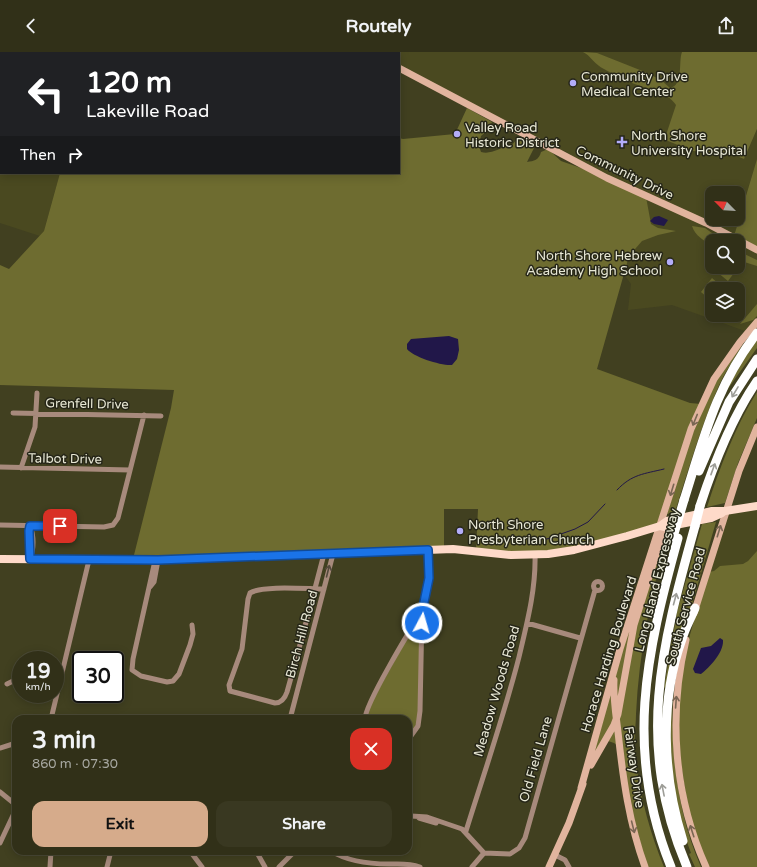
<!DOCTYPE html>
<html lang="en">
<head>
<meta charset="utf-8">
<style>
  body { margin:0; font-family:"Varela Round",sans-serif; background:#393821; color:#f1f3f6; height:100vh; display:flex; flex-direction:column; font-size:15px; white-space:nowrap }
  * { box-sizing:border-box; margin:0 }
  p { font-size:13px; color:#a8a9a2 }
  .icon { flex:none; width:22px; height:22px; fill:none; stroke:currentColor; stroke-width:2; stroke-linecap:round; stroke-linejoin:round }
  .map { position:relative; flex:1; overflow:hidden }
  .details { position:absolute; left:12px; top:663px; width:400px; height:140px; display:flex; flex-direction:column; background:#313018; border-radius:12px; box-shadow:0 2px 10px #0003,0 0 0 1px #4c4b37 }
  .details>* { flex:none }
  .top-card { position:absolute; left:0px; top:0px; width:400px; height:122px; box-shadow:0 2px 10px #0003,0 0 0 1px #4c4b37; background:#202124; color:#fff; overflow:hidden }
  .needle { width:26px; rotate:294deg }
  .tools { position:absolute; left:705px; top:134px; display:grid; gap:8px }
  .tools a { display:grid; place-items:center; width:40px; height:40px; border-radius:8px; background:#313018; box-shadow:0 2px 10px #0003,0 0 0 1px #4c4b37; font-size:20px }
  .speed { position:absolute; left:12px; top:599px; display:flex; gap:8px; font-size:20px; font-weight:700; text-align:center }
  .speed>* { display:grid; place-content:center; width:52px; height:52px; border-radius:50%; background:#313018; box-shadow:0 2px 10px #0003,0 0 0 1px #4c4b37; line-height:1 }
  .speed small { font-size:10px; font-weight:400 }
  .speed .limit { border:2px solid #111; border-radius:6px; background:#fff; color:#111 }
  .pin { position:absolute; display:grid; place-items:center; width:34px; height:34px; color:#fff; margin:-17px; border-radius:8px; box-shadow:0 2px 6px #0006 }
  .me { position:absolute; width:44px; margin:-22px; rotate:6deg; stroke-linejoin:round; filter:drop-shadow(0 0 3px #0008) }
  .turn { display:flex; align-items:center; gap:14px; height:84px; padding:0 20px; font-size:18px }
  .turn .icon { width:52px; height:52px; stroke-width:2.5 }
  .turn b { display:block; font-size:28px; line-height:34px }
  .then { display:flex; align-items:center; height:38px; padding:0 20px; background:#0003; gap:8px; font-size:15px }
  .round { display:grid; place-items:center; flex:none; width:42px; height:42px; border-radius:12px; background:#393821 }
  .overview { display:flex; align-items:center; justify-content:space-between; height:68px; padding:0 20px }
  h1 { font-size:24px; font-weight:700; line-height:30px }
  .action { display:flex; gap:8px; margin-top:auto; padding:8px 20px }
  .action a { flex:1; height:46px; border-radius:12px; background:#d6ab8b; color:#111; font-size:16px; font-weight:700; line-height:46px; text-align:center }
  .action a+a { background:#393821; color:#f1f3f6 }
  header { display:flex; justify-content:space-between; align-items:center; height:52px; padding:0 20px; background:#313018; font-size:18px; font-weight:700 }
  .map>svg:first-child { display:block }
  .built { fill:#4a4920; fill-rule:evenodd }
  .green { fill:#6e6c30 }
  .water { fill:#211749 }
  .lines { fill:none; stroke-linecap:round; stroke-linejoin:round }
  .stream { stroke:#211749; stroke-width:1 }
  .street { stroke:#a78a7c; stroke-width:5 }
  .secondary { stroke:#e1b49e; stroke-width:7 }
  .primary { stroke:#fedac9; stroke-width:8 }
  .highway { stroke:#fff; stroke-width:9 }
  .highway-bridge { stroke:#fff; stroke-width:9 }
  .oneway { stroke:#9d9d97 }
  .oneway2 { stroke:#7a6654 }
  .oneway3 { stroke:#53493b }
  .route-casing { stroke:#114b97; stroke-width:10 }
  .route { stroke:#1a73e8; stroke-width:7 }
  .poi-dot { fill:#b3adf9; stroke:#262618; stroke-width:1.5 }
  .labels { text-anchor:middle; stroke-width:3; stroke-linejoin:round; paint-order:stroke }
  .poi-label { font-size:13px; fill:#e8e8d5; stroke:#262618; text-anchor:start }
  .street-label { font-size:13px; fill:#e8e8d5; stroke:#262618 }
</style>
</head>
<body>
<header><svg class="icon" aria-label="back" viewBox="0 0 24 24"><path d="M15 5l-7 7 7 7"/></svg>Routely<svg class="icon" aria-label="share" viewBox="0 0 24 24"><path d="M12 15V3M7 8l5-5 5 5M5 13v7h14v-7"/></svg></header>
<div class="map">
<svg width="757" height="815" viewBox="0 0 757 815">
  <rect width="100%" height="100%" fill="#414020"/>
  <!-- built -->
  <path class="built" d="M368,0H694L744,107L757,77V107L734,184L757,198V270L748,280L672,253L628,258L631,232L624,222L646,145L598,122L565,99L556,98L399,16V1ZM712,141H738V167H712ZM712,189H738V215H712ZM712,237H738V263H712Z
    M0,83L1,121H60L44,179L40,184L0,171Z
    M757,453V500L741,516L708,520L727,458Z"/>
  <!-- green -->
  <path class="green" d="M2,0H368L370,1H2Z
    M583,0L597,1L645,20L661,28L670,36C684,33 678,10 682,0H757V77L744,107L732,102L693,99L668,89L665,86L676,53C667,39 646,37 632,31C623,27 613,22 604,17C595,13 590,3 583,0Z
    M467,56L492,70L489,77L481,84L479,94L481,100C492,103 500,95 511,94L518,86H523L534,96L527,110C534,109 539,108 541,100L548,97L561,109L598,122L646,145L651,172L658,176L676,179L658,183L642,189L629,204L597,317L690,351L701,352L660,474L555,502L476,499L478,457H444V497L133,507L171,356L174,338L0,333V213L9,217L44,179L60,121H399V86L403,87L455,82Z
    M757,107V198L734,184Z
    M692,174L705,176L723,189H712V194C704,188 695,184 692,174Z
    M738,199L757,208V214L738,208Z
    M738,211L740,213L728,229L712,216L738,215Z
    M712,226L721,234L718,237H712V244L709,247L701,240Z
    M757,252V264L753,268L740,272Z
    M757,283V296L715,355Z
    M744,290C735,306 724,321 717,338C700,377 688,419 675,460L667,462L691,385L717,327Z
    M757,340V366L738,411L725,451L707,455C720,415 735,375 757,340Z
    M716,470L669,631L664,636L677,560L702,472Z
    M669,480C651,538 639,601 636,662C636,672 634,684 635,695C637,735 649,778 664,815H647L628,745L619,668L638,567L666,482Z
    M757,499V815H707L689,764L677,684L683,607L708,520L714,519L720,514L743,512L748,509Z
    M422,560L418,674L408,688V667H365V662Z
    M628,571L634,573L620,657V695L614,691L608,689L588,709Z
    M672,645C673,707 676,757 701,815H695L689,802L691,801C671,750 669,698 672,645Z"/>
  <!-- water -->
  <path class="water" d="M659,164L668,168L664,174L654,172L650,169L654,165Z
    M449,284L458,287L459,298L457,307L452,313C442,314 413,305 407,297V292L411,287Z
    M720,586L723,588C724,600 710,615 701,622L695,621L693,617L701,596L711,594Z"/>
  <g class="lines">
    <!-- stream -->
    <path class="stream" d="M617,438C632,422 644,422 664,417
      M544,488L575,477L588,470L605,452"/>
    <!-- street -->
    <path class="street" d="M13,361L161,364
      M0,415L130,418
      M21,416L35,375L37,341
      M0,473L104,475L113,473L118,466L144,363
      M30,474C34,483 34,498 30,507L28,502Z
      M324,502C312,548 300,594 287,640C285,646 282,651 275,651L230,639L229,633L242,597L248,547L250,541C263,533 307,537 324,537
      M593.5 534a4.5 4.5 0 1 1 9 0a4.5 4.5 0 1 1-9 0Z
      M150,535L154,530L158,508L154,513L133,607L132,618L141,624L167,630L173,629L179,622L190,593L193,582L192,573
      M422,560L428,534V498
      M527,571L580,586
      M55,624L61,625
      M7,632L21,625
      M51,667L89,508
      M290,667L333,502
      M365,667C365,652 411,576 422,560L420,659L418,674L408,688
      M0,696L16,691
      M0,740L16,753
      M411,764L427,765L462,777L484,801L510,802L519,796L525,786L595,538
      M419,766L436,771
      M466,779C484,721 504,664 519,605C527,571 536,537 535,503
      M0,791L16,757
      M190,799L202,815
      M256,799L265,815
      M331,799C347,809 370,812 389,812C401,812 409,811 420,815
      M555,803L565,808L569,815
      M50,815L51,799
      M107,815L111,799
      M279,815L295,799
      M472,815L484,801"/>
    <!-- secondary -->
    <path class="secondary" d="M368,0L370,1
      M399,16L607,126L706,171L757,198
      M694,561L739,419L757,375
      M686,588C668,664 674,744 706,815
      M614,628C613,646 616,663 618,680C623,727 629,771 645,815
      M591,713L614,673L618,662L634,573L666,471
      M581,736L620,597L691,377L714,327L740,290L757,270
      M549,815L569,771L583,732"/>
    <!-- primary -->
    <path class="primary" d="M660,474L665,475L711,466L722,461
      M0,507L158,508L453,497L511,503L548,502L574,498L627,484L660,474L667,469L712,459H725L757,454"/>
    <!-- highway -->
    <path class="highway" d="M699,419L729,350L757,307
      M684,448C704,385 716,334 757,281
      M700,454C714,411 731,367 757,329
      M683,789C663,726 659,651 682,587C685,576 691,566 695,556
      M671,815C624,699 646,602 678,486
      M687,815C635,692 661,596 695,474"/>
    <!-- highway-bridge -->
    <path class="highway-bridge" d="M695,474L700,454
      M673,485L684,448"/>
  </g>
  <!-- one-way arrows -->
  <defs><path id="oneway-shaft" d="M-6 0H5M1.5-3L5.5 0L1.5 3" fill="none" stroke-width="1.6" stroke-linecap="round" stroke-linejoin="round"/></defs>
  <g class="oneway">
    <use href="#oneway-shaft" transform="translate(735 340) rotate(121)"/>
    <use href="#oneway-shaft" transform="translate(713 417) rotate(-70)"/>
    <use href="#oneway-shaft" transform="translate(675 547) rotate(-75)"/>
    <use href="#oneway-shaft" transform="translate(663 738) rotate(-101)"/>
  </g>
  <g class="oneway2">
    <use href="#oneway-shaft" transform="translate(695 368) rotate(112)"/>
    <use href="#oneway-shaft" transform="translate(672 438) rotate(107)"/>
    <use href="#oneway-shaft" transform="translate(719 479) rotate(-73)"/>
    <use href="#oneway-shaft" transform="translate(676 650) rotate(-86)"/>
    <use href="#oneway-shaft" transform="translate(633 775) rotate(76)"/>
    <use href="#oneway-shaft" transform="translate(692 779) rotate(-108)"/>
  </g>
  <use class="oneway3" href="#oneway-shaft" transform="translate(328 519) rotate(-76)"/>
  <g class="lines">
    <!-- route casing -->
    <g class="route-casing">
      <path id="route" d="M60,474H30L29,479L30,507L158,508L428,498L429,526L422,560V571"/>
    </g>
    <!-- route -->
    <use href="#route" class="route"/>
  </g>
  <!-- markers -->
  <g class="poi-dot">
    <circle cx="573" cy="31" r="4"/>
    <circle cx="457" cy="82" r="4"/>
    <path d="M620 84h4v4h4v4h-4v4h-4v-4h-4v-4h4z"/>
    <circle cx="670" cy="210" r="4"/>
    <circle cx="460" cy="479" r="4"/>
  </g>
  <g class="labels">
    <!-- poi labels -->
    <g class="poi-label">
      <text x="581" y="29">Community Drive<tspan x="581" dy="15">Medical Center</tspan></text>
      <text x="465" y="80">Valley Road<tspan x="465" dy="15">Historic District</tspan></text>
      <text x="631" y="88">North Shore<tspan x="631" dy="15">University Hospital</tspan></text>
      <text x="662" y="208" text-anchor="end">North Shore Hebrew<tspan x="662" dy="15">Academy High School</tspan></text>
      <text x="468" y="477">North Shore<tspan x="468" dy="15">Presbyterian Church</tspan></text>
    </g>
    <!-- street labels -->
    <g class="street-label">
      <text transform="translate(625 120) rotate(26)" y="5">Community Drive</text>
      <text transform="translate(87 351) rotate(1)" y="5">Grenfell Drive</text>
      <text transform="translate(65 406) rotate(1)" y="5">Talbot Drive</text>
      <text transform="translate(656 528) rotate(-76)" y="5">Long Island Expressway</text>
      <text transform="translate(685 554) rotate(-75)" y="5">South Service Road</text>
      <text transform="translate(301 582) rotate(-75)" y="5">Birch Hill Road</text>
      <text transform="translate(608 602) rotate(-73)" y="5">Horace Harding Boulevard</text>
      <text transform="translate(496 639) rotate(-74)" y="5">Meadow Woods Road</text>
      <text transform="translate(535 707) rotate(-74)" y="5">Old Field Lane</text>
      <text transform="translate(635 715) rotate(82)" y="5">Fairway Drive</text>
    </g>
  </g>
</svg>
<div class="tools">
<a><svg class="needle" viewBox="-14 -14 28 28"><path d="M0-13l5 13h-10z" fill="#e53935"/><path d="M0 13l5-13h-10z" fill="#a8a9a2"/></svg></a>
<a><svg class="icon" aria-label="search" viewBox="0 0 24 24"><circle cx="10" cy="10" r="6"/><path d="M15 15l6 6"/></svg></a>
<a><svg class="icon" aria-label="layers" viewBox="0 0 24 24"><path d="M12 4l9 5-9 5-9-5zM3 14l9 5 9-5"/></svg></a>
</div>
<div class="speed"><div>19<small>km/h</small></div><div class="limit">30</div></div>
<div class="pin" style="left:60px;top:474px;background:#d93025"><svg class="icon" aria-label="arrive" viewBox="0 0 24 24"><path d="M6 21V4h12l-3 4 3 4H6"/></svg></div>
<svg class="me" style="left:422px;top:571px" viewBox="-20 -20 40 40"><circle r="17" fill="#1a73e8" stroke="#fff" stroke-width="3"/><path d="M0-11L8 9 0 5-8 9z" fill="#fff"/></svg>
<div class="top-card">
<div class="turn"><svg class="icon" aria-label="left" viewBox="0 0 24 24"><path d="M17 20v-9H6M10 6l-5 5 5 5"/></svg><div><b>120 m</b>Lakeville Road</div></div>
<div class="then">Then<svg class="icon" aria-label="right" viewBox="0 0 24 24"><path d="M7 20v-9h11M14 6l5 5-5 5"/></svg></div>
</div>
<section class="details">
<div class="overview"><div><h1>3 min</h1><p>860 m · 07:30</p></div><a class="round" style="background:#d93025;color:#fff"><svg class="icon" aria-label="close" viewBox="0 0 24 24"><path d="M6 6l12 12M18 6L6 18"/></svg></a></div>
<div class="action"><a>Exit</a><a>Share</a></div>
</section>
</div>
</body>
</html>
